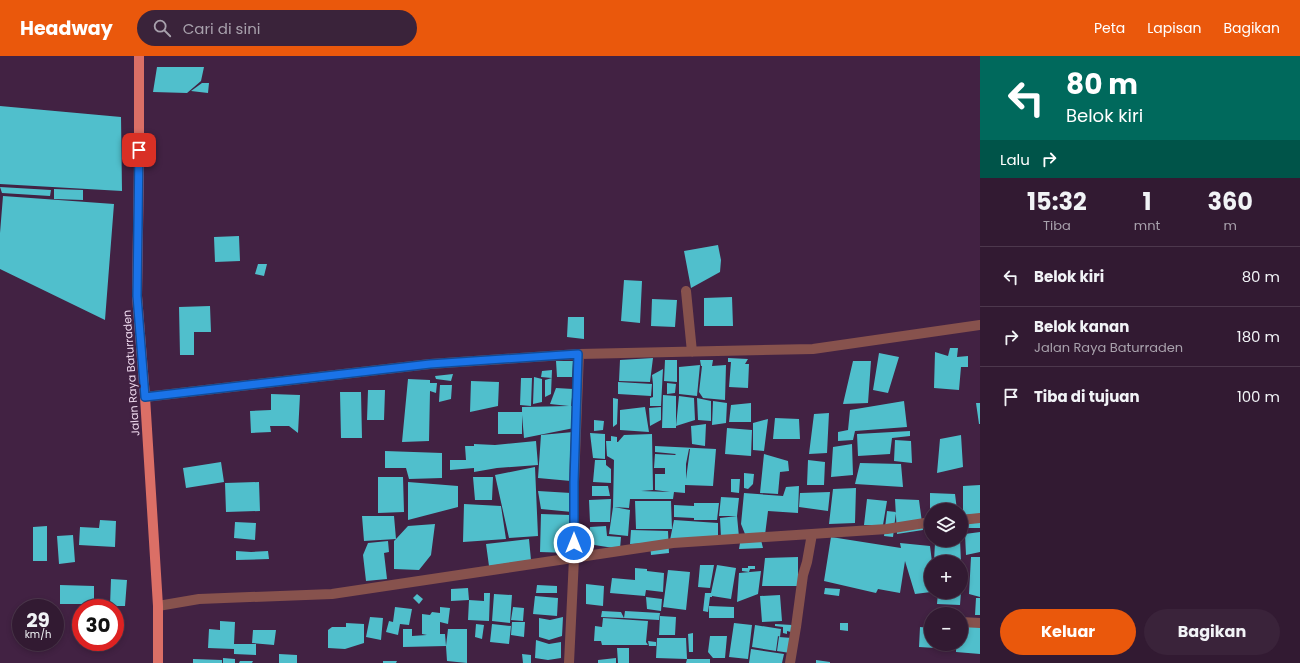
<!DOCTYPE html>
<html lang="id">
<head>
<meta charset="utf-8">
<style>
  body { margin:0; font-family:Poppins,sans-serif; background:#3a233a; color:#f1f3f6; height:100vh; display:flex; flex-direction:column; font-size:15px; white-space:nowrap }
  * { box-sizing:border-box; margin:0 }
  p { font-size:13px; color:#a8a1ac }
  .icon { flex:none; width:22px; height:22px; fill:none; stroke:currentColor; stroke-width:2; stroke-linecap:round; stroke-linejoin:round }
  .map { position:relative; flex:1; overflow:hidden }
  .details { display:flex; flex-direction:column; background:#321a32; width:320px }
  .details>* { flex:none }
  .banner { background:#00695c; color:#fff; overflow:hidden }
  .buttons { position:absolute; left:924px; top:447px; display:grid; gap:8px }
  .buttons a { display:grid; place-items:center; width:44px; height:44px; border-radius:50%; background:#321a32; box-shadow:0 2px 6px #0003,0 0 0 1px #4d384d; font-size:20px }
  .speed { position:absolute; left:12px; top:543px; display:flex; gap:8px; font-size:20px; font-weight:700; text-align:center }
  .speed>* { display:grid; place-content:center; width:52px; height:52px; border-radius:50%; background:#321a32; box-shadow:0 2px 6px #0003,0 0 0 1px #4d384d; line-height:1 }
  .speed small { font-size:10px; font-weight:400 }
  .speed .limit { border:6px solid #d22; background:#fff; color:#111 }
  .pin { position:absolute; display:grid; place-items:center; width:34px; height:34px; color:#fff; margin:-17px; border-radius:8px; box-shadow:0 2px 6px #0006 }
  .me { position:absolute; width:44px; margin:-22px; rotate:0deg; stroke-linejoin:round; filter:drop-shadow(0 0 3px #0008) }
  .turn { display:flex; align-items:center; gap:14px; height:84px; padding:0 20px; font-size:18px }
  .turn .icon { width:52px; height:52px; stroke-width:2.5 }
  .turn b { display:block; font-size:28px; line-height:34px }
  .then { display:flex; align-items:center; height:38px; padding:0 20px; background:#0003; gap:8px; font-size:15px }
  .eta { display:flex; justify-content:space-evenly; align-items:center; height:68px; text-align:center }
  .eta b { font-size:24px; font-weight:700; line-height:28px }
  .action { display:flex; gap:8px; margin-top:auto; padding:8px 20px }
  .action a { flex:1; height:46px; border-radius:24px; background:#ea580c; color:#fff; font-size:16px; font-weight:700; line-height:46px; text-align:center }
  .action a+a { background:#3a233a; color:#f1f3f6 }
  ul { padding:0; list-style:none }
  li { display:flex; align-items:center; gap:12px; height:60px; padding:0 20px; border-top:1px solid #4d384d }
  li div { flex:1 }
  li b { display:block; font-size:15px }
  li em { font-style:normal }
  header { display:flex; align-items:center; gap:24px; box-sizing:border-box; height:56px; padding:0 20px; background:#ea580c; color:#fff }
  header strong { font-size:19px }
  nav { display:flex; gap:22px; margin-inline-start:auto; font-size:14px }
  .search { width:280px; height:36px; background:#3a233a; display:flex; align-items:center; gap:10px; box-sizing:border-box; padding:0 14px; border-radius:22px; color:#a8a1ac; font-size:15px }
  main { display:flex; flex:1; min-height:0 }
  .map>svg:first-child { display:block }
  .building { fill:#50bfcc; fill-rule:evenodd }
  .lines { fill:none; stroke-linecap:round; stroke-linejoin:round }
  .street { stroke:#87524d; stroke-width:10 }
  .primary { stroke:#db6f66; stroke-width:10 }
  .route-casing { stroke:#114b97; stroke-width:10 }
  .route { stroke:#1a73e8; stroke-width:7 }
  .labels { text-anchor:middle; stroke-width:4; stroke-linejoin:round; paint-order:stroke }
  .street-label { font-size:11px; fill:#edd8ed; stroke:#422243 }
</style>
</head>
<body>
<header>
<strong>Headway</strong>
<div class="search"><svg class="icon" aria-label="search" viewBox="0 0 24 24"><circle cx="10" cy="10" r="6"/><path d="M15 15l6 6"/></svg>Cari di sini</div>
<nav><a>Peta</a><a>Lapisan</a><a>Bagikan</a></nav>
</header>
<main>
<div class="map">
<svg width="980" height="607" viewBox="0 0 980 607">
  <rect width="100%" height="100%" fill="#422243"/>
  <!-- building -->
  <path class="building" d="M157,11H204L201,25L187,37L153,36Z
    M202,27H209L208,37L191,35Z
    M0,50L121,61L122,135L0,128Z
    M0,131L51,134L50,140L2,137Z
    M54,133L83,134V144L54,143Z
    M3,140L114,148L105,264L0,213V177Z
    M239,180L240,205L215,206L214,181Z
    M718,189L721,204L720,216L691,232L684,195Z
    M258,208H267L264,220L255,218Z
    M624,224L642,225L640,267L621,265Z
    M732,241L733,270H704V242Z
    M652,243L677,244L675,271L651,270Z
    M210,250L211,276H194V299H180L179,251Z
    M568,261H584V283L567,281Z
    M950,292H958L957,301L968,300V311H961L959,334L934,332L935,296L948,300Z
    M879,297L899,301L888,337L873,334Z
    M653,302L650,326L619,325L620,304Z
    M728,302L748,303L745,308H749L748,332L729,331L731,306H728Z
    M665,304H677V326L664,325Z
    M700,304H713L712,310L726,309L725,344L703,342L699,336L702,310H701Z
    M556,305H573L572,321H557Z
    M853,305H871L868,347L843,348Z
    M700,309L697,340L679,338V311Z
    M663,313L661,350H650V342L653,341V328L652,319Z
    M552,314L551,338L545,341V324L552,322L541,321L542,315Z
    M453,318L451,325L436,323L435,320Z
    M534,321L542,323V346L533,348Z
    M521,322H532L531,350L520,349Z
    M408,323L430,324V327H437L436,337L430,335L429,385L402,386Z
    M471,325L499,326L498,350L470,356Z
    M618,326L652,328L651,340L618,338Z
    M667,327L676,328L675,337L667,338Z
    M440,329H452L451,343L439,346Z
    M556,332L573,333L571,350H573L574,372L524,382L522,359V378H498V356H522V351L569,350L550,348Z
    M368,334H385L384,364H367Z
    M340,336H361L362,382H341Z
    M271,338L300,339L298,377L289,370H270L271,376L251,377L250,355L271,354Z
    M663,339L676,340V372H662Z
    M679,340L694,342L695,364L676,370Z
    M613,342L618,343L617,368L613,371Z
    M697,342L711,345V365L698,364Z
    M713,345L727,347L726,367L712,369Z
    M904,345L907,371L855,375L853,384L838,385V376L848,374L850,354Z
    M751,347V366H729L731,349Z
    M976,347H980V368H979Z
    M645,351L649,376L620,374V354Z
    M661,351V364L650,370L649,352Z
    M829,357L827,397L809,398L814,358Z
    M775,362L799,363L800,383H773Z
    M768,363L764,395L753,394V367Z
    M594,364L604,365L603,374L594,375Z
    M706,368L705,390L692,388L691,370Z
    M727,372L752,374L751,400L725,398Z
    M910,375V380L892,382L890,398L858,400L857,378Z
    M573,376L571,425L538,422L541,379Z
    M590,377L605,378V403L593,402Z
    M652,378L653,434L641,435L670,436L655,434V418H665V412H654L655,398L675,399L676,398L655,396V390L716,393L713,430L685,429V437L674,436L673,443H630L629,452L614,451L630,454L628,480L609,478L613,451L614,404L607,400L606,385H611V380L617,381V386H618L624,379ZM689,393H690L686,423V408Z
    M961,379L963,411L937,417L940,383Z
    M895,384L911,385L912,407L894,405Z
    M536,385L538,409L497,412L474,416V412L450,414V404H466L465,390H474V388L495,389Z
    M852,388L853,419L831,421L833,391Z
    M385,395L442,397V422L409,423L406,412H385Z
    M764,398L788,405L789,415L780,416L778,438L760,437Z
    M595,404H606V409L611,413V427L593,426Z
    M808,404L825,406L824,429H807Z
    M221,406L224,426L186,432L183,412Z
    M860,407L901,408L903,431L855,428Z
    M535,411L538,480L509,482L495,419Z
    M744,417L754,418L753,428L748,433L744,432Z
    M378,421H403L404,456L378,457Z
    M473,421H493L492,444H475Z
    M731,423H740L739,437L731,436Z
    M259,426L260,455L226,456L225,427Z
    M408,426L458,430V451L408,464Z
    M980,429V458L963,459V430Z
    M592,430H608L610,440H592Z
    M799,430L798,457L768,455L765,479L745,478L741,468L744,437L783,440L786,431Z
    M856,432L855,467L829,468L833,433Z
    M538,435L571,437L572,456L541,453Z
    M830,436L828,455L799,451L800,437Z
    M930,437L955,438L957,454H930Z
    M721,441L739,442L737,460L739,481H721L720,462L737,460H719Z
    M611,443L610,466H590L589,444Z
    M867,443L887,445L883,469H864Z
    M895,443L919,444L923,474L897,478Z
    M635,445H671L672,473H636Z
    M694,447H719L717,464H694V462L674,461V449L694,450Z
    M464,448L501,450L506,483L463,486Z
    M887,455L896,456L893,481L884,480Z
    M541,458L570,459L569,497L540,496Z
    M362,460H394L396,483L364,485Z
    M100,464L116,465L115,491L79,489L80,471L99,472Z
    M674,464L718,467V482L670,484Z
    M980,465V472H964V466Z
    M235,466L256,467L255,484L234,482Z
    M435,468L431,499L419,514L394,513V485L396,483L408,470Z
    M47,470V505H33V471Z
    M606,470L607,480L621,481L620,493L588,488L590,471Z
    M631,474L668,475L669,497L651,499L650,487L630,488Z
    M980,476V496L966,499L965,478Z
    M73,479L75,506L59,508L57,480Z
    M831,481L901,492L900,487L930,490L932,506L931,536L915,538L905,505L900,537L878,533L876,537L824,525Z
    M529,483L531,504L489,510L486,488Z
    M761,484L763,492L739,493L740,487Z
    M949,484H960L961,506L934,505L935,487Z
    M388,485L389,496L384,497L387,523L366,525L363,499L368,487Z
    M236,495L251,496L268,495L269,503L236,504Z
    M798,501V530H762L765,502Z
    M971,501H980V541L969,538Z
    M700,509H714L710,532L698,531Z
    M717,509L736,512L731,543L712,540V541H710L708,556L703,555L705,537H711Z
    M748,510H755V513H750L749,516L742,515V512H748Z
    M635,512L647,513V515L664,517L663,536L646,534L645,540L610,537L612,522L635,524Z
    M668,514L690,516L686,554L663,551Z
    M761,515L758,538L737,546L739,517Z
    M111,523L127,524L125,550H110Z
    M586,528L604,530L603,550L586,548Z
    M60,529L94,530V548H60Z
    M537,529L557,530V537H536Z
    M468,532L469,544L451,545V533Z
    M825,532L840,533L839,540L824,538Z
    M938,536H961L960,549L937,548Z
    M484,537H490L489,565L468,564L469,544L484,545Z
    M417,538L423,543L419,548L413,542Z
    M494,538L512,539L510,567L492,565Z
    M780,539L782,565L762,566L760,540Z
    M535,540L558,542L557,560L533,558Z
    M646,541L662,543L661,555L647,553Z
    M976,542H980V559H975Z
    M709,550L734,551V562H709Z
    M395,551L412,553L409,569L400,568L398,579L386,576L389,565L393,566Z
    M440,551L450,552L448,568L440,566V578H445L446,590L403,591V573H412V580L427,579L422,578V558L430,559L432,556L440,557Z
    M513,551L524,552L523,565L511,564Z
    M602,555L621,556L624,562L625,555L660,557L659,564L624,562L601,561Z
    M660,560L676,561L675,579H659Z
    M370,561L383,562L381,584L366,581Z
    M563,561L562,580L549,584L539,581V562L550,564Z
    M603,562L648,565L646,586L648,589H602L601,585H594L595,570L602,571Z
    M220,565L235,566L234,588H256V599L234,598V593L208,592L209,573L220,574Z
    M512,566H525L524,581L511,579Z
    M346,567L364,568V587L345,593L328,592V574L332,571H346Z
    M734,567L752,569L748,603L729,601Z
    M840,567H848V575L840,574Z
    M961,567L980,569V598L956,596V588H961Z
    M476,568L484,569L482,583L475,581Z
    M492,568L511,570L509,588L490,586Z
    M775,568L792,569L791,576L787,575V578L783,577V571L775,570Z
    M755,569L781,573L780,581L778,580L776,595L752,591Z
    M920,571L931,572V588H935V592L919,591Z
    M448,573H467V607L447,605L446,590Z
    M253,574H276L274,589L252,587Z
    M693,577V596H689L688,578Z
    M710,580H727L725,602H713L708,596Z
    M779,581L792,582L790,597L777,595Z
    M657,582H686L687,603L656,602Z
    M536,584L549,588L561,586V602L548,604L535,602Z
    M648,585L656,586V590H649Z
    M936,588H955L954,592L936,591Z
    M617,592H629V607H618Z
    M751,593L784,598L782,607H749Z
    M279,598L297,599V607H279Z
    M522,598L531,599V607H523Z
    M223,602L235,603V607H223Z
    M616,602V607H598V604Z
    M193,603L222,604V607H193Z
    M687,603H710V607H686Z
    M816,604L830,606V607H816Z
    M240,605H253L252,607H239Z
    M383,605H397L396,607H383Z"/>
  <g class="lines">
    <!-- street -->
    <path class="street" d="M686,235L692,296
      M145,341L430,308L579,298L813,293L980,269
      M961,464L980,462
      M158,550L199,543L332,538L673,487L887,473L931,466
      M961,566L980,567
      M569,607L574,502V426L579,298
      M790,607L796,571L803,519L807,506L812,478"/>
    <!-- primary -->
    <path class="primary" d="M139,0V110L137,240L145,341L158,550V607"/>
  </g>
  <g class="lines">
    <!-- route casing -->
    <g class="route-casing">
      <path id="route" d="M139,94L137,240L145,341L430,308L578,298L574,426V487"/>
    </g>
    <!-- route -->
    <use href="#route" class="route"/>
  </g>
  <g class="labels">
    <!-- street labels -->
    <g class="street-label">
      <text transform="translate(131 317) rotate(-94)" y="4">Jalan Raya Baturraden</text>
    </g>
  </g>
</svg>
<div class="buttons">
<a><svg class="icon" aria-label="layers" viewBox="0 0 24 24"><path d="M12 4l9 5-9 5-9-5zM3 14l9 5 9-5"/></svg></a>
<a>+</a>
<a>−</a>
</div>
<div class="speed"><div>29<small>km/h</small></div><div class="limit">30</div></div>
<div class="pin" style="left:139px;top:94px;background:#d93025"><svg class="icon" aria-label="arrive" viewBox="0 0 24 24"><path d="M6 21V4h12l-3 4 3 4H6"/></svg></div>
<svg class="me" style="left:574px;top:487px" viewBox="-20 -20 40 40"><circle r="17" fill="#1a73e8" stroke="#fff" stroke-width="3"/><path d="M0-11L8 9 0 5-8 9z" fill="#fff"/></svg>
</div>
<section class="details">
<div class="banner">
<div class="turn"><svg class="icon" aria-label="left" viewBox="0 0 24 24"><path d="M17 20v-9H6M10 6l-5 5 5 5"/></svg><div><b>80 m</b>Belok kiri</div></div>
<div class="then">Lalu<svg class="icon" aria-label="right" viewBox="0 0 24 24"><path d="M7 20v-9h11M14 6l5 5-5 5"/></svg></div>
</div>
<div class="eta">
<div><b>15:32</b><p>Tiba</p></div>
<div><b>1</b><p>mnt</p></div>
<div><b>360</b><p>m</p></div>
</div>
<ul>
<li><svg class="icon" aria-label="left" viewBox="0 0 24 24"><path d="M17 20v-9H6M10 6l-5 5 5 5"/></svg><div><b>Belok kiri</b></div><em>80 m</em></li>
<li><svg class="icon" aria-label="right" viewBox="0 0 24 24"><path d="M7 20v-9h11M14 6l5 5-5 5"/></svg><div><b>Belok kanan</b><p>Jalan Raya Baturraden</p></div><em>180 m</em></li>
<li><svg class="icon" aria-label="arrive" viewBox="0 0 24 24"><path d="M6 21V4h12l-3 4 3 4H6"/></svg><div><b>Tiba di tujuan</b></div><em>100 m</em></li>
</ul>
<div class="action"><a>Keluar</a><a>Bagikan</a></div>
</section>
</main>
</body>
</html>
